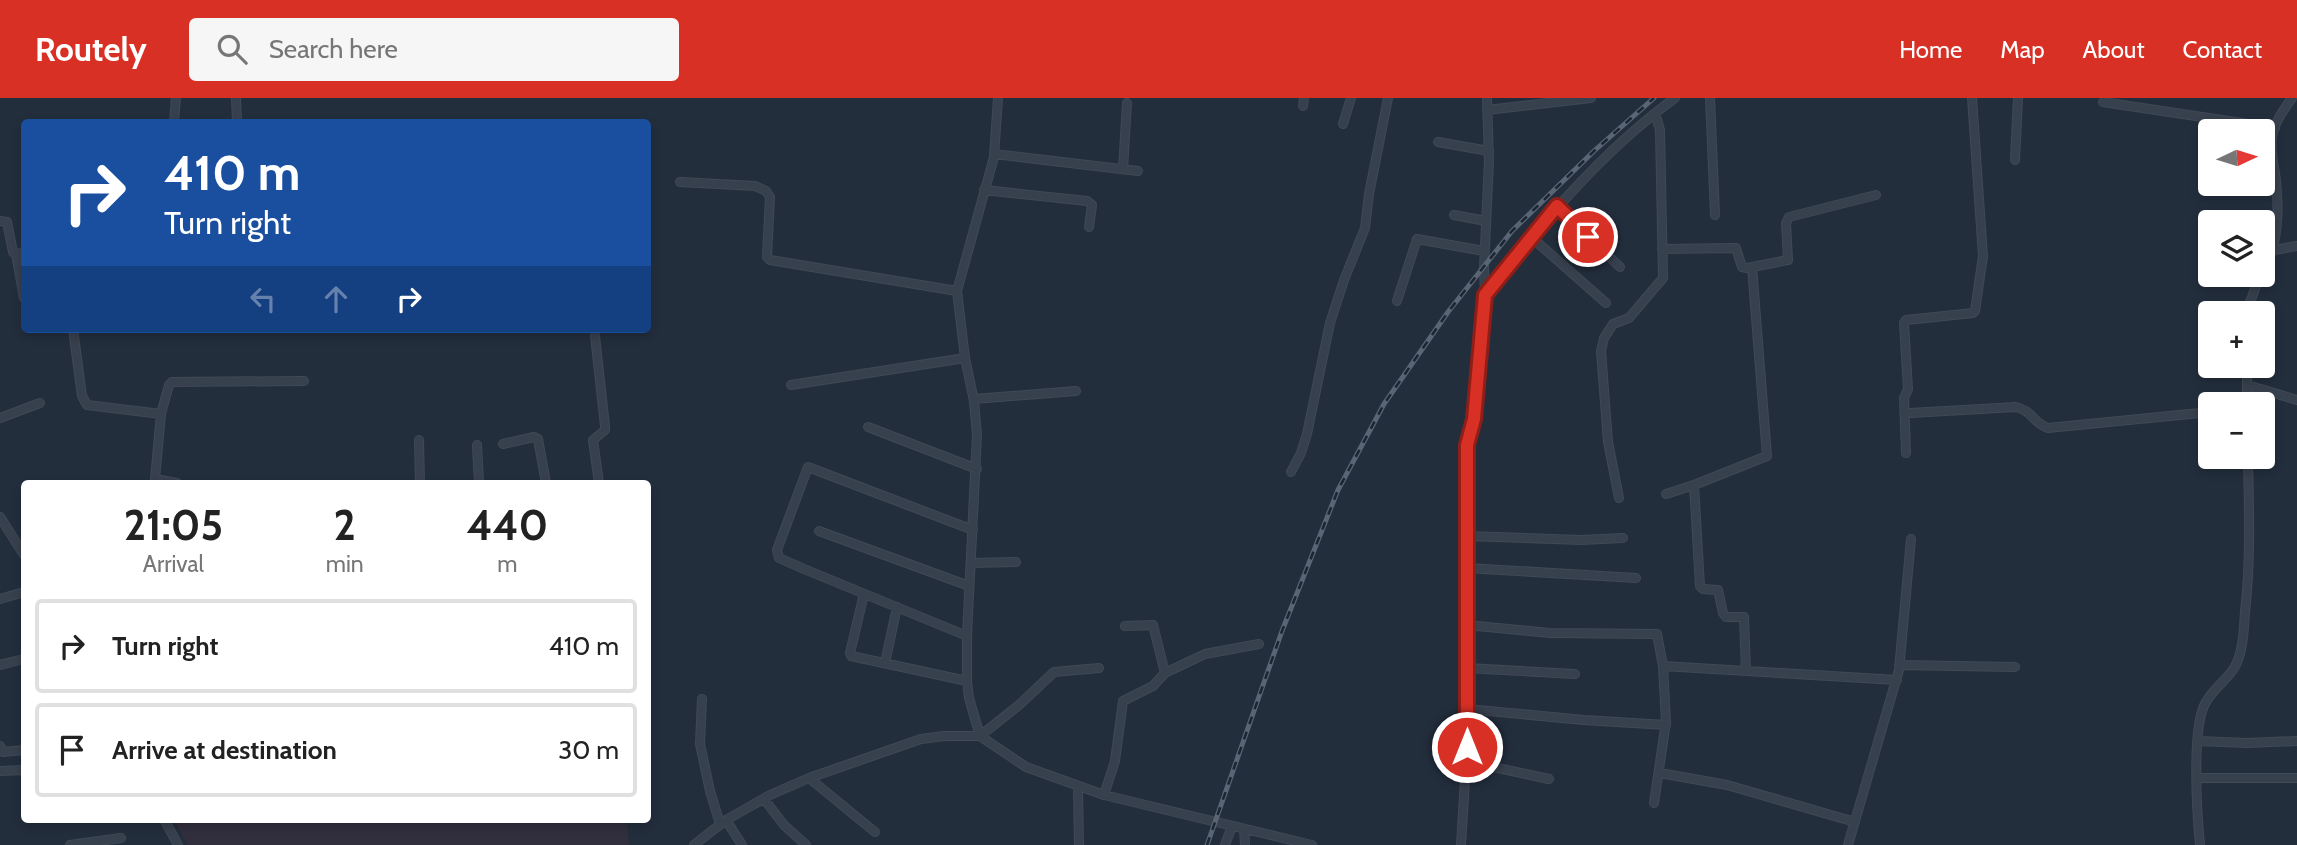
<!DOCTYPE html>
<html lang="en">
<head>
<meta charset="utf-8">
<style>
  body { margin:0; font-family:Cabin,sans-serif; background:#f6f6f6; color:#222; height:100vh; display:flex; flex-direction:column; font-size:26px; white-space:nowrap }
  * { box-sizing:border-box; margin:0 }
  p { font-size:23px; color:#767676 }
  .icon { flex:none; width:38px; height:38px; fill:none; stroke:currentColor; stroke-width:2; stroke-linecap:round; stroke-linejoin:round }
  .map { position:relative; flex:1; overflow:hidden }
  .details { position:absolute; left:21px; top:382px; width:630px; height:343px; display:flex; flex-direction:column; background:#fff; border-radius:7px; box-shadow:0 4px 10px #0003 }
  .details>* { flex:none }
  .guide { position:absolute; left:21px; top:21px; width:630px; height:214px; border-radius:7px; box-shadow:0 4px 10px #0003; background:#1a4fa0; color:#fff; overflow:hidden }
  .needle { width:46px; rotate:86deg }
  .fabs { position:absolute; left:2198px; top:21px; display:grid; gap:14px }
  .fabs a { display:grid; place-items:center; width:77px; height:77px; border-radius:7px; background:#fff; box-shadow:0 4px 10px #0003; font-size:35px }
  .pin { position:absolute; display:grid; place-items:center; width:60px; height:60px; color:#fff; margin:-30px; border:4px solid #fff; border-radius:50%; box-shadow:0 2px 7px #0007 }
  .me { position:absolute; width:77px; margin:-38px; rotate:0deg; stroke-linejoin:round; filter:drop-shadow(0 0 5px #0008) }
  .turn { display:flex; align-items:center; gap:24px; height:147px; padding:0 28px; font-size:32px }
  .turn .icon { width:91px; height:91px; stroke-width:2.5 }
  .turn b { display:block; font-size:49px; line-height:60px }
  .lanes { display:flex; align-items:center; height:66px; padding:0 28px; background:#0003; justify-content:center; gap:35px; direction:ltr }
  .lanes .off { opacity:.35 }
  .eta { display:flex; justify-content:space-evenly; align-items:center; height:119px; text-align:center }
  .eta b { font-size:42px; font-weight:800; line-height:49px }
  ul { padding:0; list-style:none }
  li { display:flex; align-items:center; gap:21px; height:94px; margin:0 14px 10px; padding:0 14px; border:4px solid #e0e0e0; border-radius:7px }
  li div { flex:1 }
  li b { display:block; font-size:26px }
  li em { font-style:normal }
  header { display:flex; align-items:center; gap:42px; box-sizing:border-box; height:98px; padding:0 35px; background:#d93025; color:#fff }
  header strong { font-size:33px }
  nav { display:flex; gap:38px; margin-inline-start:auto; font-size:24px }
  .search { width:490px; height:63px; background:#f6f6f6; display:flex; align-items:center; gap:18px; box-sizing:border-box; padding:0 24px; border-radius:7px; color:#767676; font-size:26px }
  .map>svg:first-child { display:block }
  .medical { fill:#312f3e }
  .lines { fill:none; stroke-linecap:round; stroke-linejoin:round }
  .minor-casing { stroke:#404956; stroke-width:10 }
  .minor { stroke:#37404d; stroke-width:8 }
  .rail-casing { stroke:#596474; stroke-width:5 }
  .rail { stroke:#1c2532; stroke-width:2.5; stroke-dasharray:8; stroke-linecap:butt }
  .route-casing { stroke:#8d1f18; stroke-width:18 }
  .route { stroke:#d93025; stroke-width:12 }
</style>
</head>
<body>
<header>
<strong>Routely</strong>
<div class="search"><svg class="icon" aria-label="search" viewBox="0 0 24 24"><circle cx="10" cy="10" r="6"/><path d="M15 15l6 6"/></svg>Search here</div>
<nav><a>Home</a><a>Map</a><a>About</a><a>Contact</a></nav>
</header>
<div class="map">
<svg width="2297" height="747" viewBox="0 0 2297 747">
  <rect width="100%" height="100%" fill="#232e3d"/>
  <!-- medical -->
  <path class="medical" d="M173,721H627L629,747H188Z"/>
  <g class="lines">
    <!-- minor casing -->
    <g class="minor-casing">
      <path id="minor" d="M236,0L237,24
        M998,0L994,59L957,193L965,260L974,303L977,337L967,538V583L969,600L980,638L1026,669L1104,697L1312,747
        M1710,0L1715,117
        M2103,4L2275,30
        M1303,8L1304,0
        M1487,12L1591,0
        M174,24L176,0
        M1343,26L1351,0
        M1438,44L1489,53
        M994,56L1138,73
        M2015,62L2018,0
        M1123,71L1127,5
        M680,84L755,88L766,93L770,99L767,159L770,162L957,193
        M984,92L1087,103L1092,107L1089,129
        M1557,109L1620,169
        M1454,117L1486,123
        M0,123L7,124L13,154L16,156L24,155
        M1531,139L1606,205
        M1662,151L1736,150L1742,169L1747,170L1788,162L1786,125L1789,119L1876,97
        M2274,152L2297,148
        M16,156L24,200
        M2263,172C2279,146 2279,113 2276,82C2274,68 2270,53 2272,39C2274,25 2284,11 2292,0
        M1485,197C1542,125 1601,54 1675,0
        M1397,203L1417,141L1484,153
        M2248,215V210L2260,177
        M73,231L82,298L87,307L161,316
        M595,238L605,328V332L593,342L599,385
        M791,287L965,260
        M2247,287L2297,302
        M974,301L1076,293
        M2247,306V268
        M1910,315L2016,309C2033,313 2033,325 2048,330L2210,314
        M0,320L40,305
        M868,329L977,371
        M419,342L420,385
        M503,346L534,339L538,341L546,385
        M477,347L479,385
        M1906,355L1904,300L1908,291L1904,225L1906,222L1973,215L1975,213L1983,158L1972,0
        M1291,374L1301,355L1307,336L1330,225L1344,182L1365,130L1369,96L1388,0
        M155,381L161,316L169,287L172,284L304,283
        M155,385V381L177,385
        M1694,387L1700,488L1703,491L1718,492L1723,515L1726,519H1744L1746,573
        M1666,396L1694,387L1767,358L1752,169
        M1619,400L1608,344L1601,253L1604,240L1613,226L1629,220L1663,180L1660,32L1655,15
        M0,419L24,457
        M819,433L969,488
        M1467,438L1581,442L1623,440
        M971,465L1016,464
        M1467,470L1636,480
        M864,496L850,555L851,558L967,583
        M0,501L24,494
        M1467,527L1550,535L1657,536L1663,568L1666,624L1654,705
        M1125,528L1153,527L1165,575
        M967,538L804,471L779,460L777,452L808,369L973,432
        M885,565L897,509
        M0,567L24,561
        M1899,567L2015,569
        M1663,568L1897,582
        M1467,570L1575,576
        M702,601L700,646L710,693L720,726
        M1467,611L1584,622L1666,627
        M2198,643L2247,645L2297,643
        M0,648L3,654L24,652
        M1466,663L1549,681
        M0,673L24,672
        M1660,675L1727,687L1855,724
        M809,680L875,734
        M2198,680H2297
        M1078,688L1079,747
        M1104,697L1115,663L1123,603L1153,588L1165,575L1205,556L1259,546
        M764,701L784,727L806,747
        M164,721L178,747
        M726,722L742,747
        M1244,731L1245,747
        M70,747L121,740
        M694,747L726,722L770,697L809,680L921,641L944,638H980L1019,607L1054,574L1099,570
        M1225,747L1232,728
        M1461,747L1467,649V347L1474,321L1485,197L1484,170L1489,63L1487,0
        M1848,747L1899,572L1911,441
        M2200,747C2197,716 2191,628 2206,604C2219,582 2236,579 2241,551C2244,539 2244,526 2245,514C2251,462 2249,411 2248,359"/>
    </g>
    <!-- minor -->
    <use href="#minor" class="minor"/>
    <!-- rail casing -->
    <g class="rail-casing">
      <path id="rail" d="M1207,747L1282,533L1338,392L1384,306L1448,214L1512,133L1594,53L1654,0"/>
    </g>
    <!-- rail -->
    <use href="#rail" class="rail"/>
  </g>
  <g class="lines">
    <!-- route casing -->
    <g class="route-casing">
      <path id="route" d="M1467,649V347L1474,321L1485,197L1557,108L1588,139"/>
    </g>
    <!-- route -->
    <use href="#route" class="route"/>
  </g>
</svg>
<div class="fabs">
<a><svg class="needle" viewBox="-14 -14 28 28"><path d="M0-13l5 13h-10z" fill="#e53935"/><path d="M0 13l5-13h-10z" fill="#767676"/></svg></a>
<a><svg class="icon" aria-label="layers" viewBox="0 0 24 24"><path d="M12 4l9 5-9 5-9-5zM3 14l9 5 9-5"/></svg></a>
<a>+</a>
<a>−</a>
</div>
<div class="pin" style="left:1588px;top:139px;background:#d93025"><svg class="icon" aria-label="arrive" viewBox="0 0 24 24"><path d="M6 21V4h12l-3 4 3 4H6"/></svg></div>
<svg class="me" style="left:1467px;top:649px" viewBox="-20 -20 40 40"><circle r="17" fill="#d93025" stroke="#fff" stroke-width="3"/><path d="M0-11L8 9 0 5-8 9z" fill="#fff"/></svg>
<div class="guide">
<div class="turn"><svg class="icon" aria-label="right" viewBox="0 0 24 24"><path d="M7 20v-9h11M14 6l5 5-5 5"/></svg><div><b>410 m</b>Turn right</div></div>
<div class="lanes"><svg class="icon off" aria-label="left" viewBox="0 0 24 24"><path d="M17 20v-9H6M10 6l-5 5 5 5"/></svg><svg class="icon off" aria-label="ahead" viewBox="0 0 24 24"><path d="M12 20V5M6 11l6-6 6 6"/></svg><svg class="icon" aria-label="right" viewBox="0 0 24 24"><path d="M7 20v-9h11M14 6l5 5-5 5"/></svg></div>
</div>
<section class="details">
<div class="eta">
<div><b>21:05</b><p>Arrival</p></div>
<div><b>2</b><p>min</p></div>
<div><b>440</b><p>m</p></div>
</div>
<ul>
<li><svg class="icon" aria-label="right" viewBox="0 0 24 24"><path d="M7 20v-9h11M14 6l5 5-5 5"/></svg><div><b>Turn right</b></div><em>410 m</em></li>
<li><svg class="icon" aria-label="arrive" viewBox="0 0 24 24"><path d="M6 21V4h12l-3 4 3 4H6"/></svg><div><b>Arrive at destination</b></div><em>30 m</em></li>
</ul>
</section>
</div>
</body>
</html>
